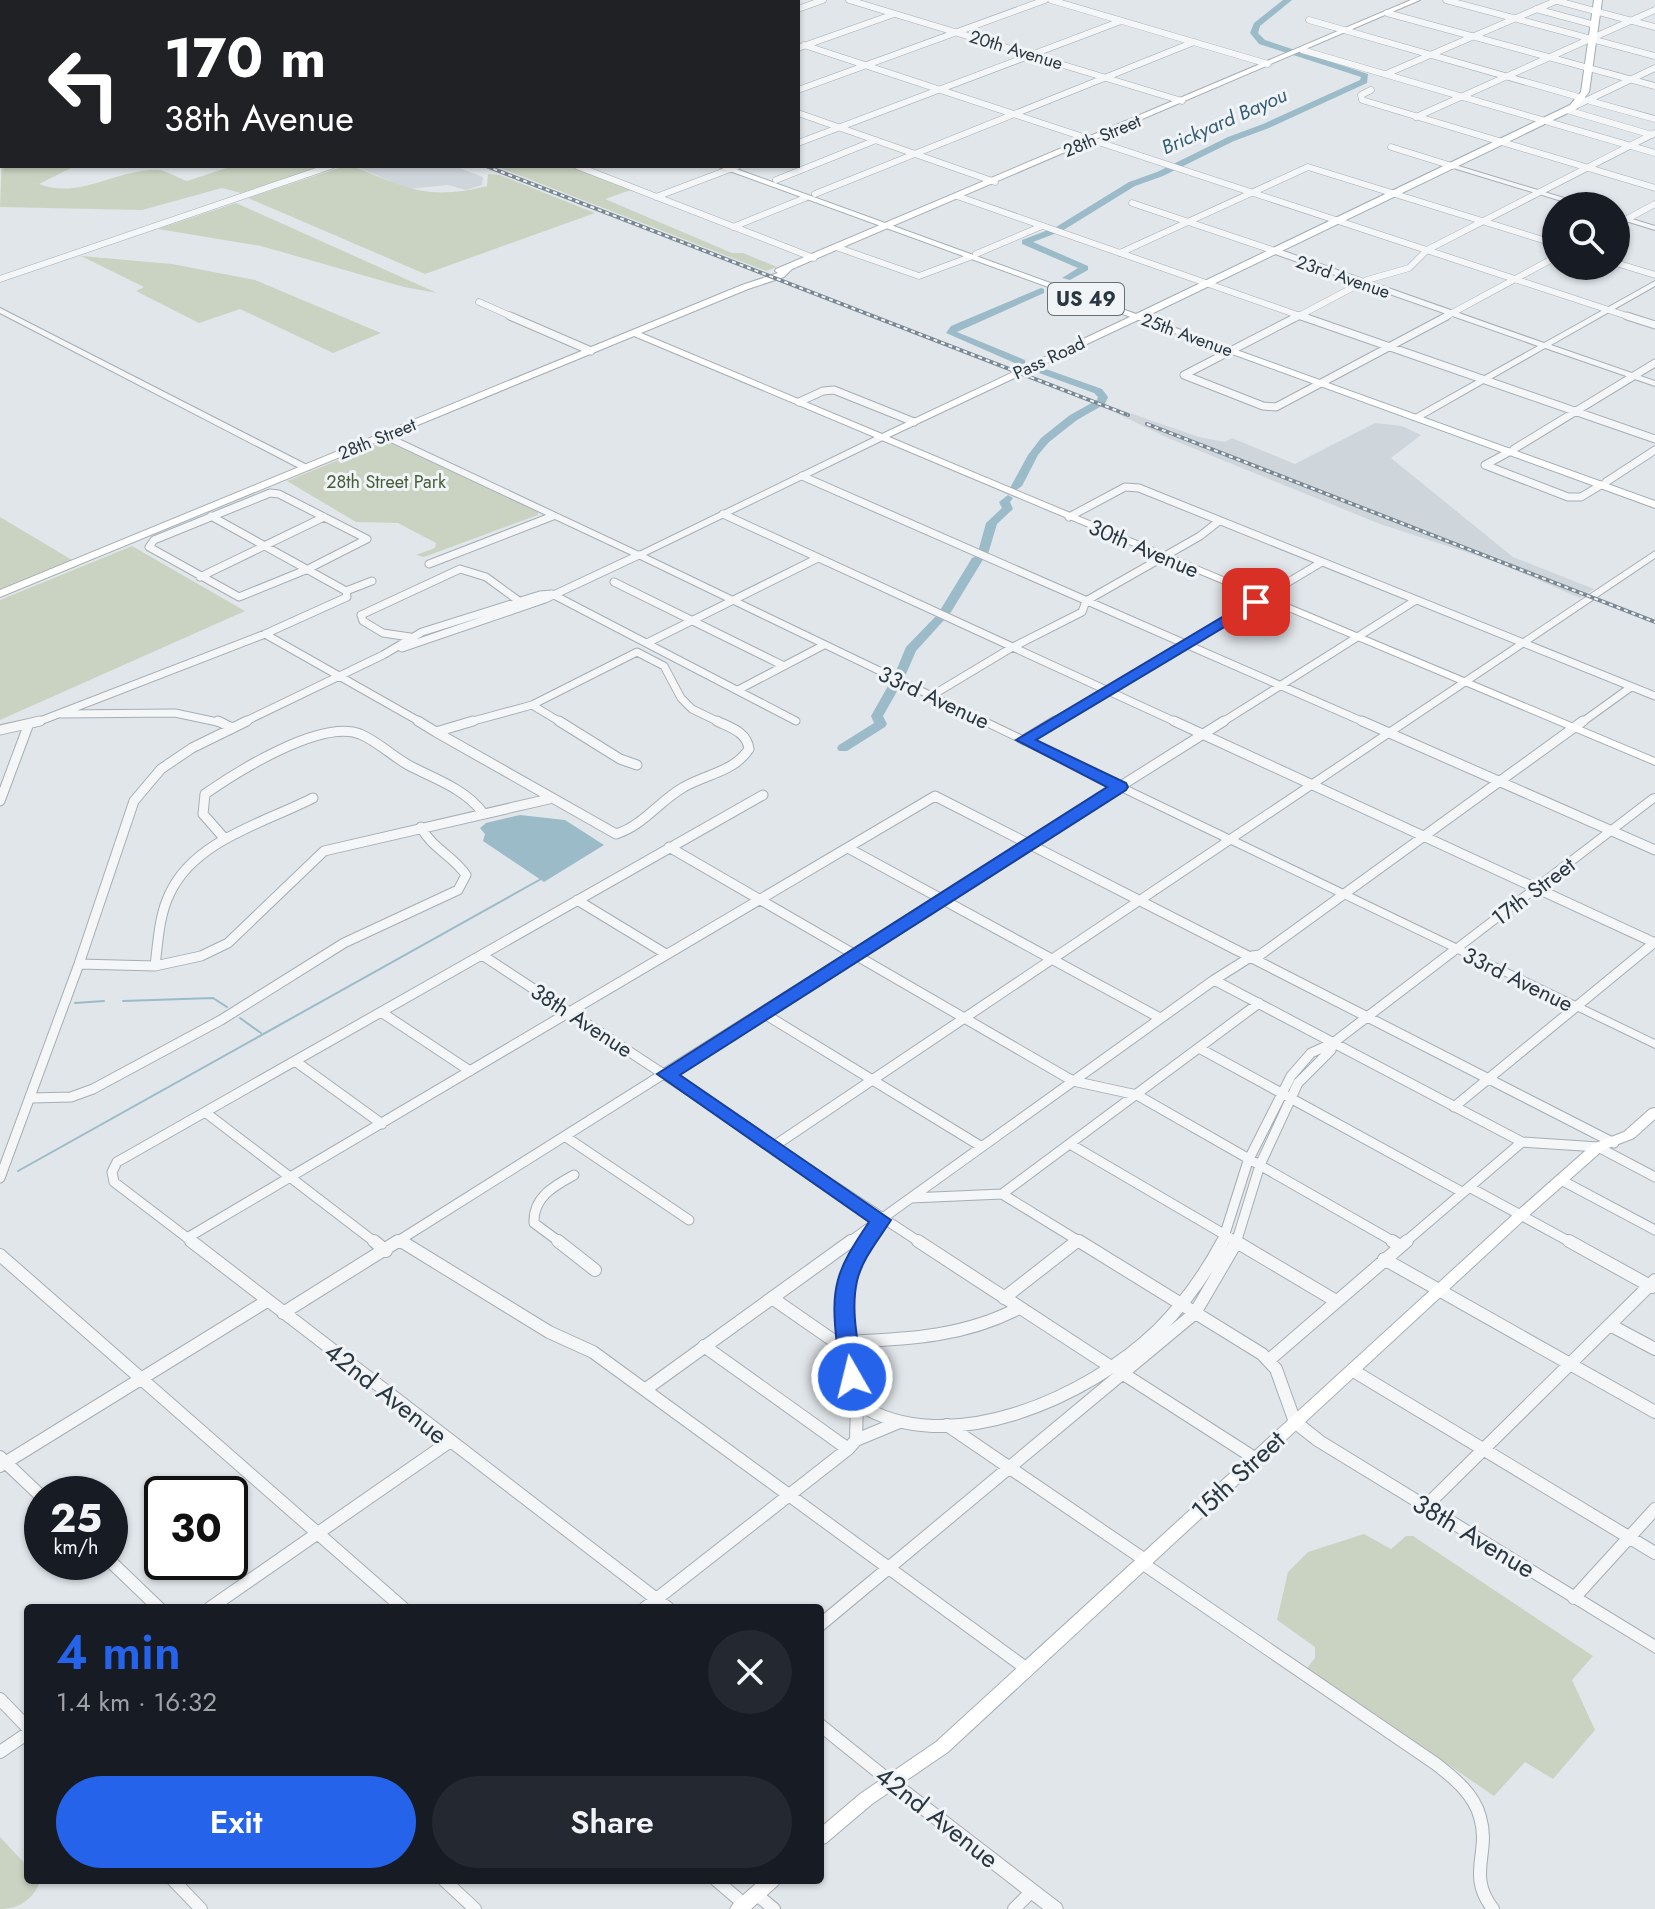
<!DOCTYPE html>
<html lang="en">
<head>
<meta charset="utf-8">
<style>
  body { margin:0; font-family:Jost,sans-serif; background:#242831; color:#f1f3f6; height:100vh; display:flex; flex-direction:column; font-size:30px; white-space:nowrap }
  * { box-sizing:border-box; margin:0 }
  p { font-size:26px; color:#9ea1a6 }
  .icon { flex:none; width:44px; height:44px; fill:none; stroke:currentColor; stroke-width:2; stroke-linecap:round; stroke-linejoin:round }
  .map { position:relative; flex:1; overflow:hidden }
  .details { position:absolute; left:24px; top:1604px; width:800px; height:280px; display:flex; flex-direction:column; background:#171b24; border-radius:8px; box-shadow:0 2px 6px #0004 }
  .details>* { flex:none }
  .banner { position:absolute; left:0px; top:0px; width:800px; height:168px; box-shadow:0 2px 6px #0004; background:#202124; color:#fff; overflow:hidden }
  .tools { position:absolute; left:1542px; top:192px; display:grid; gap:16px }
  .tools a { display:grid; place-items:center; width:88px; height:88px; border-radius:50%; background:#171b24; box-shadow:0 2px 6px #0004; font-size:40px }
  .speed { position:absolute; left:24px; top:1476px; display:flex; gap:16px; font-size:40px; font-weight:700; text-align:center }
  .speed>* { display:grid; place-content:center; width:104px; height:104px; border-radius:50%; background:#171b24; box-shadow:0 2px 6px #0004; line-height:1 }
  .speed small { font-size:20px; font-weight:400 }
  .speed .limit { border:4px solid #111; border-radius:12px; background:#fff; color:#111 }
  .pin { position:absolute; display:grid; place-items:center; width:68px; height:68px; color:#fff; margin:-34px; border-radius:16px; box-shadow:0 4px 12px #0006 }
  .me { position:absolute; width:88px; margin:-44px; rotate:352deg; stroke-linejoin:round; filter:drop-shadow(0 0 6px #0008) }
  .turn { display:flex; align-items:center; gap:28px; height:168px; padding:0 32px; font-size:36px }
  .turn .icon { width:104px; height:104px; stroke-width:2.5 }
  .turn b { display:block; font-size:56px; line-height:68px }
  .round { display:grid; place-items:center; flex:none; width:84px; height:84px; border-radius:42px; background:#242831 }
  .summary { display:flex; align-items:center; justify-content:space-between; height:136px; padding:0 32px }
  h1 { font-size:48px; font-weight:600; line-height:60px; color:#2563eb }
  .primary-button { display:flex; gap:16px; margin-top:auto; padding:16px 32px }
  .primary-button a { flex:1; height:92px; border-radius:48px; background:#2563eb; color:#fff; font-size:32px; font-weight:600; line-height:92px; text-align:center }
  .primary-button a+a { background:#242831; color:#f1f3f6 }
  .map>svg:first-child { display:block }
  .built { fill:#cfd6db }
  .green { fill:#cad3c2 }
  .water { fill:#9cbbc9 }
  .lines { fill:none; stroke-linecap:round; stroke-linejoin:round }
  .stream { stroke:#9cbbc9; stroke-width:2 }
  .river { fill:#9cbbc9; fill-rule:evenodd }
  .minor-far3-casing { stroke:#a6aeb4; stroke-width:7 }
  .minor-far2-casing { stroke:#a6aeb4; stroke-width:9 }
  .minor-far1-casing { stroke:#a6aeb4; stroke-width:11 }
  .minor-casing { stroke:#a6aeb4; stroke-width:14 }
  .tertiary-casing { stroke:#a6aeb4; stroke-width:2 }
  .secondary-casing { stroke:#a6aeb4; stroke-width:2 }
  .primary-casing { stroke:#a0adb5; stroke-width:2 }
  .minor-far3 { stroke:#f4f6f8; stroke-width:6 }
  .minor-far2 { stroke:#f4f6f8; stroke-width:7 }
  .minor-far1 { stroke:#f4f6f8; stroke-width:9 }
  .minor { stroke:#f4f6f8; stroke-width:12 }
  .tertiary { fill:#f4f6f8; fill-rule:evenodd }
  .secondary { fill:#fff; fill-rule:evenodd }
  .primary { fill:#fff; fill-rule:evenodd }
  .rail-casing { stroke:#7a8893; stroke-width:4 }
  .rail { stroke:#f1f4f7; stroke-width:2; stroke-dasharray:4; stroke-linecap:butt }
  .route { fill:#2563eb; stroke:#184099; stroke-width:2 }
  .labels { text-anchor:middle; stroke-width:6; stroke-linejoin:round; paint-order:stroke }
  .far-street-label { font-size:18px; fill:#293741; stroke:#f1f4f7 }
  .far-park-label { font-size:18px; fill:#455d37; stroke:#f1f4f7 }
  .far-water-label { font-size:20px; font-style:italic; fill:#345d75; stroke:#f1f4f7 }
  .shield { fill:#f1f4f7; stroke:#657078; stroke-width:2 }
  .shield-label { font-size:20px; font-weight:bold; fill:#293741 }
  .street-label { font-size:22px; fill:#293741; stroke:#f1f4f7 }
  .near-street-label { font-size:26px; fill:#293741; stroke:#f1f4f7 }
</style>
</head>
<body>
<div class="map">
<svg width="1655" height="1909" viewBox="0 0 1655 1909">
  <rect width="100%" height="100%" fill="#e1e6ea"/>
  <!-- built -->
  <path class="built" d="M356,166H454L483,177L482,185L466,190L448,185L407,189Z
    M1124,411L1199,437L1225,442L1232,438L1295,464L1375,423L1402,426L1421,435L1391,458L1513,557L1594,589L1580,598L1496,562L1380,524L1168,438L1118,414Z"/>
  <!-- green -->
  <path class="green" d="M2,156V166H75L39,184C79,200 116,169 157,170C166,170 178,178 187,181L233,166L320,167L241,193L222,188L142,210L0,207Z
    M345,166H353C406,188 428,201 487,186L488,174L500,175L595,213L425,274L248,198Z
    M495,166H569L631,190L605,199L732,253H743L777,267L766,271Z
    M236,203L437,293L404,287L261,246L158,229Z
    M81,256L172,264L255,280L381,333L333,353L240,309L199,323L136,291L144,287Z
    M385,441L525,505L538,511V515L424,557L416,555L435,548L436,543L398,523L356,522L287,481Z
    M0,517L72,560L0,590Z
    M132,546L245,611L0,720V600Z
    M1364,1534L1391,1549L1406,1536H1413L1593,1656L1572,1680L1595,1730L1553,1779L1525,1762L1494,1796L1307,1668L1315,1658V1647L1277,1620L1288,1572L1308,1552Z
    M0,1837L28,1867V1880L40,1881C34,1899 19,1909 0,1909Z"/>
  <!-- water -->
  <path class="water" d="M520,815L565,820L604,845L544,882L483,841L485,834L480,828L486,823Z"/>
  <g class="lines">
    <!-- stream -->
    <path class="stream" d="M123,1001L213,998L227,1007
      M75,1003L104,1001
      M240,1018L261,1033
      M18,1171L541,879"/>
    <!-- river -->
    <path class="river" d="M1283,0H1292L1260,26L1258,33L1265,40L1368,74L1367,83L1269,128L1234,141L1163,176L1135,186L1062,231L1033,242L1088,266V270L1070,280L1062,278L1078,268L1022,244V240L1056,227L1129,182L1157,172L1228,137L1263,124L1360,80L1361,77L1259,44L1250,33L1254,23Z
      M1041,288L1044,289V293L957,332L1025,360V364H1017L946,333L951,326Z
      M1043,368L1102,389L1108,397L1105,404L1077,420L1049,442L1038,455L1022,486L1015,491L1010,488L1028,455L1041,438L1070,415L1097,400L1098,397L1094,393L1039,373L1038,371Z
      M1008,495L1013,498L1010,502L1013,509L997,524L988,554H980L978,552L986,523L1002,508L999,502Z
      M978,555L984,558L951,612L949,614H941L939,612L972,558Z
      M939,615L945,619L916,651L906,674H898L896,671L906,647L935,617Z
      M894,682L900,686L883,716L887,724L885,727L847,751H839L837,748L839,745L874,723L871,716L888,686Z"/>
    <!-- minor-far3 casing -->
    <g class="minor-far3-casing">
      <path id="minor-far3" d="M849,0L1182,101
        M1051,0L1268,64
        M1446,0L1655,56
        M1554,0L1655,27
        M798,9L823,0
        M1536,9L1595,25
        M1387,13L1655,86
        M1309,20L1582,98
        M804,45L1633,318
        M798,48L894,14
        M1302,50L1655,153
        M1386,74L1558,0
        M798,90L1045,0
        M1371,90L1361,95L1362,100L1655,188
        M1590,101L1655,119
        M1573,107L1655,68
        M1567,110L1652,135
        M798,113L995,182
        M1416,117L1655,10
        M798,143L1121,21
        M1391,147L1452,166
        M577,166L814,258
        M776,180L876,140
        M815,194L1194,42
        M957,196L1306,318
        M656,197L738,166
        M1132,203L1275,251
        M1616,225L1655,204
        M733,227L805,198
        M836,247L919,276L970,257
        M1120,253L1308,167L1556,244
        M976,254L1042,226
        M1616,263L1655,275
        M0,279L331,166
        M479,302L515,318
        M1295,318L1367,280L1409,268L1427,250L1655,133
        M1443,318L1556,257"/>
    </g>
    <!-- minor-far2 casing -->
    <g class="minor-far2-casing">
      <path id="minor-far2" d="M510,316L591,351
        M1298,316L1184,375L1263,406L1276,407L1447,316
        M1301,316L1655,439
        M1627,316L1655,325
        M799,402L823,391L834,390L914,422
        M1514,449L1655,363
        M1485,465L1568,497H1581L1601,485
        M1485,465L1509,452
        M802,476L1366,723
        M1606,482L1655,450
        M270,493L279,494L367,539L308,569L239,597L149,547L154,540Z
        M723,514L1178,723
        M211,516L346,591
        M1069,517L1125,487L1139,488L1655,696
        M429,564L553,516
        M200,577L324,517
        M614,582L784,666
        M552,594L796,721
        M265,634L422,723
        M410,637L383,633L363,621L361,615L460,569L486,577L523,604
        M647,643L818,558
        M402,648L545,599L639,555
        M738,690L824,645
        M931,696L1011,648L1082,612L1086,601L1200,536L1219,521
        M532,705L562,723
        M62,714L175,713L222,723
        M35,723L265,634L347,597L346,591L372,581
        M242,723L383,655L422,632L540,595L552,594
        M466,723L532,705L637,652L664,666L681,698L692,709L721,723
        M1052,723L1322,562
        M1221,723L1416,600
        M1581,723L1631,687"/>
    </g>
    <!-- minor-far1 casing -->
    <g class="minor-far1-casing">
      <path id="minor-far1" d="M218,721L232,728
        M418,721L436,732
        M559,721L620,759L637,765
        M1174,721L1655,943
        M1362,721L1655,850
        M0,730L40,721
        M436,732L616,834C644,825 659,801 684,787C706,774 734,772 749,749C747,732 731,728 717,721
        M436,732L473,721
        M1024,740L1055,721
        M0,801L28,726
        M225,839L203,814L205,794C238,771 321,719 360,734C379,742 394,758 412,767C438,780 466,790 483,813
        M669,847L1073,1081L1137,1095L1396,1243
        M848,848L1160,1018
        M577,900L666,954
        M482,955L921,1243
        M79,964L155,966L201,956L228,943L324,851L549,799
        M155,966C158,942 159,915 170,893C195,840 264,823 313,798
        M1214,980L1522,1142L1598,1147L1655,1177
        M381,1012L470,1071
        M763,1013L982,1147
        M1199,1048L1462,1192
        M295,1061L382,1124
        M32,1098L71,1097L93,1089L221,1020L344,943L458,890L466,875C453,855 432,849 421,827
        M1454,1107L1655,942
        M205,1112L376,1243
        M566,1137L689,1220
        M1070,1144L1239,1243
        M0,1178L79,964L134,801L161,769L192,748L247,721
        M1561,1180L1655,1230
        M1469,1187L1572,1243
        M1002,1194L1259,1003
        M911,1198L1002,1194L1082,1243
        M187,1238L935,796L1614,1143
        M400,1241L404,1243
        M194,1243L114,1182L112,1172L117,1162L763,795
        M395,1243L1224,721
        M561,1243L534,1223C533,1197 554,1186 574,1175
        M848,1243L1214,980L1252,956L1260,955L1583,721
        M865,1243L877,1226
        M1075,1243L1078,1241
        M1222,1243L1248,1161L1291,1076L1311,1053L1333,1043L1456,949
        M1236,1243L1260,1165L1298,1083L1331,1050L1333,1043
        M1404,1243L1522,1142"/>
    </g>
    <!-- minor casing -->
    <g class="minor-casing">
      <path id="minor" d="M191,1241L668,1608
        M374,1241L386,1251
        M401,1241L549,1332L593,1352L1027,1669
        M558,1241L595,1270
        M867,1241C830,1296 844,1343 857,1403C947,1462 1089,1397 1158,1330C1185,1303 1205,1275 1223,1241
        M918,1241L1111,1367
        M1079,1241L1262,1354L1276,1369L1295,1422
        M1235,1241L1336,1301
        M1392,1241L1400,1246
        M1569,1241L1652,1287
        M0,1255L403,1608
        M1384,1259L1655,1412
        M772,1298L847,1350
        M1004,1298L1077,1241
        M283,1313L398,1241
        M1610,1325L1655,1349
        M846,1342C907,1339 964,1337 1019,1308
        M704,1346L848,1449
        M1269,1360L1407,1241
        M1352,1370L1655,1553
        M1122,1373L1256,1459
        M646,1389L851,1241
        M947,1425L1145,1560
        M856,1440L897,1423
        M0,1457L42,1497
        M0,1466L267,1301
        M1425,1507L1655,1280
        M110,1561L159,1608
        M1142,1563L1436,1764C1454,1778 1474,1794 1480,1817C1491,1853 1466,1874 1493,1909
        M1574,1598L1655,1509
        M210,1608L449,1442
        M645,1608L848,1449L856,1440L857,1403
        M820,1625L1195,1313L1237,1241
        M0,1699L28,1728
        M820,1725L892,1783
        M0,1752L28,1733
        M173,1880L201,1909
        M444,1880L475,1909
        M716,1880L744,1904
        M756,1894L774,1909
        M1014,1909L1032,1891"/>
    </g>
    <!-- tertiary casing -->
    <g class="tertiary-casing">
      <path id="tertiary" d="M714,0H723L720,2H711Z
        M1452,164L1587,205L1589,206H1578L1450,167L1449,166Z
        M1616,214L1655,226V230L1616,218Z
        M1272,249H1278L1544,343L1655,281V286L1551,345L1655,381V386L1545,348L1419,420H1413V416L1538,346L1272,253Z
        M0,308L309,466L310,468L309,470H303L0,313Z
        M382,434H388L639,552L879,435H885V439L646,555L1229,835L1655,551V558L1238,839L1456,944L1651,795L1655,794V802L1464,948L1655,1040V1048L1231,844L778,1149H770L768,1146L770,1143L1222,840L636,557L382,438Z
        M1295,1417L1300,1418L1324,1437L1655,1640V1653L1314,1445L1290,1426L1288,1422L1290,1418Z
        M892,1777L897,1778L1061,1904L1063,1909H1043L887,1788L884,1783L887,1778Z"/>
    </g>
    <!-- secondary casing -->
    <g class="secondary-casing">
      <path id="secondary" d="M1411,0H1420L792,269L784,277L748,289L641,333L882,434L1134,315H1140V319L889,437L1655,758V765L634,336L0,597V590L742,285L778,273L775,271L776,269Z
        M1655,1108V1119L1634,1138L1603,1150L1526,1218L948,1752L872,1804L826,1843L820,1845V1828L860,1794L936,1742L1516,1212L1593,1144L1624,1132L1650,1109Z
        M760,1880H781L778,1885L751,1909H730L733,1904Z"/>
    </g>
    <!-- primary casing -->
    <g class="primary-casing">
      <path id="primary" d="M271,0H281L283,2H273Z
        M286,0H297L299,2H288Z
        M1594,0H1602L1589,92L1576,109L1145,317L1655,501V508L716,166H728L1136,314L1570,105L1581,92Z"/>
    </g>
    <!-- minor-far3 -->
    <use href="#minor-far3" class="minor-far3"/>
    <!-- minor-far2 -->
    <use href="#minor-far2" class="minor-far2"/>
    <!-- minor-far1 -->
    <use href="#minor-far1" class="minor-far1"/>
    <!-- minor -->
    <use href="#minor" class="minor"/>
    <!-- tertiary -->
    <use href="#tertiary" class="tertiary"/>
    <!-- secondary -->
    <use href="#secondary" class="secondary"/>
    <!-- primary -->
    <use href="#primary" class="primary"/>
    <!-- rail casing -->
    <g class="rail-casing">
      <path id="rail" d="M58,0L63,2
        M486,166L1128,415
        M1147,424L1655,622"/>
    </g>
    <!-- rail -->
    <use href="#rail" class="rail"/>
  </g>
  <!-- route -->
  <path class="route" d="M1256,597L1263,602L1261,605L1036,740L1126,783L1128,787L1126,790L680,1075L891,1220C879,1239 862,1259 857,1281C850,1312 859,1346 863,1377L859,1382H844C838,1372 838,1357 837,1345C830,1286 836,1271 869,1222L657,1074L1107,787L1016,740Z"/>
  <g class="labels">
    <!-- far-street labels -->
    <g class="far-street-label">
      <text transform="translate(1016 50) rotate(17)" y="6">20th Avenue</text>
      <text transform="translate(1102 136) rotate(-23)" y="6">28th Street</text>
      <text transform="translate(1343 277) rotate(19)" y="6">23rd Avenue</text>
      <text transform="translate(1187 335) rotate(20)" y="6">25th Avenue</text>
      <text transform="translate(1049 358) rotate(-25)" y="6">Pass Road</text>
      <text transform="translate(377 439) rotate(-22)" y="6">28th Street</text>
    </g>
    <!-- far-park labels -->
    <g class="far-park-label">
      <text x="386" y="488">28th Street Park</text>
    </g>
    <!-- far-water labels -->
    <g class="far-water-label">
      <text transform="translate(1224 121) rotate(-24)" y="7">Brickyard Bayou</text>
    </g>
    <!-- shield labels -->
    <rect class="shield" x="1048" y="283" width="76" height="32" rx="6"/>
    <g class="shield-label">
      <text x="1086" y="306">US 49</text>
    </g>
    <!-- street labels -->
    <g class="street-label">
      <text transform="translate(1144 548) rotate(23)" y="8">30th Avenue</text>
      <text transform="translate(934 697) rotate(25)" y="8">33rd Avenue</text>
      <text transform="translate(1533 891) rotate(-37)" y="8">17th Street</text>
      <text transform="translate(1518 979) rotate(26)" y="8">33rd Avenue</text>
      <text transform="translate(582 1020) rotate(33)" y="8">38th Avenue</text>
    </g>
    <!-- near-street labels -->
    <g class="near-street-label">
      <text transform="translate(386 1393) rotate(38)" y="9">42nd Avenue</text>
      <text transform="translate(1238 1475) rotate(-43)" y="9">15th Street</text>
      <text transform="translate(1474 1536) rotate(31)" y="9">38th Avenue</text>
      <text transform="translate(937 1817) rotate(38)" y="9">42nd Avenue</text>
    </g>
  </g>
</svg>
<div class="tools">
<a><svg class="icon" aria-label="search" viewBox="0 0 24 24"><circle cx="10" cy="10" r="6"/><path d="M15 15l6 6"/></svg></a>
</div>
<div class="speed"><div>25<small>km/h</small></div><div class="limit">30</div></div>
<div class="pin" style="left:1256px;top:602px;background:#d93025"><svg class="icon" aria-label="arrive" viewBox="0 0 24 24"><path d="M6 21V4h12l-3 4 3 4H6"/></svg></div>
<svg class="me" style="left:852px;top:1377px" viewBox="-20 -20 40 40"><circle r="17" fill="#2563eb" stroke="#fff" stroke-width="3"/><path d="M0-11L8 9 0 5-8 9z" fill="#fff"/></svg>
<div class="banner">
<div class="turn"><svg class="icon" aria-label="left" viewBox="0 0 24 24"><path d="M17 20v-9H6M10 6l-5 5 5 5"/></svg><div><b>170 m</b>38th Avenue</div></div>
</div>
<section class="details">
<div class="summary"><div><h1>4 min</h1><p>1.4 km · 16:32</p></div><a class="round"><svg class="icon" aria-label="close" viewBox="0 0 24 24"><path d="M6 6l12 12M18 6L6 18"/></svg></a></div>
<div class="primary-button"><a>Exit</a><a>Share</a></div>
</section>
</div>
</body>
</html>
